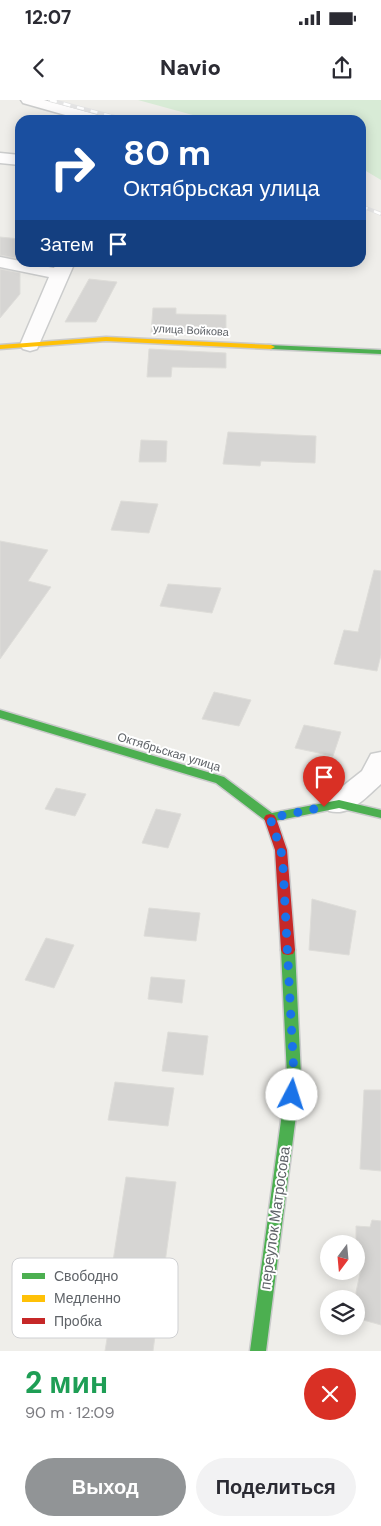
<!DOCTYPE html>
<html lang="ru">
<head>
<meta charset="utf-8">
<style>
  body { margin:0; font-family:"DM Sans",sans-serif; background:#f2f2f3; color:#2b2b33; height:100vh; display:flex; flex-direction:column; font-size:19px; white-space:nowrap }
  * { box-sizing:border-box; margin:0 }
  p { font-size:16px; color:#7c7c81 }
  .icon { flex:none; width:28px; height:28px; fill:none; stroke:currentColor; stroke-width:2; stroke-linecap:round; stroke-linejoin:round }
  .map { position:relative; height:1251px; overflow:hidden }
  .sheet { display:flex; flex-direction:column; background:#fff; flex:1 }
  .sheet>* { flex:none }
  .top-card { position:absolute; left:15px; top:15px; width:351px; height:152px; border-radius:15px; box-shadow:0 2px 12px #0003; background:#1a4fa0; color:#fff; overflow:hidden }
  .needle { width:32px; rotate:196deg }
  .buttons { position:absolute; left:320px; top:1135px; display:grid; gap:10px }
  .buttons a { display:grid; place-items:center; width:45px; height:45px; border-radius:50%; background:#fff; box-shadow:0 2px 12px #0003; font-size:25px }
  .pin { position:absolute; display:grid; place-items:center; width:42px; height:42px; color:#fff; margin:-51px -21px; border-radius:50% 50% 50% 0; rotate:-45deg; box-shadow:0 0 5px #0007 }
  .pin .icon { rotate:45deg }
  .me { position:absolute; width:55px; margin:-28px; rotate:5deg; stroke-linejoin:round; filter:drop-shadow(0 0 4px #0008) }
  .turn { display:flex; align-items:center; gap:18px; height:105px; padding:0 25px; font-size:22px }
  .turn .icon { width:65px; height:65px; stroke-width:2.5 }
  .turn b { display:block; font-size:35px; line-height:42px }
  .then { display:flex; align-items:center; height:48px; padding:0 25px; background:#0003; gap:10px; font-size:19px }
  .round { display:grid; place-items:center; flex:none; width:52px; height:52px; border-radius:26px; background:#f2f2f3 }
  .summary { display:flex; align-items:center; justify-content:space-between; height:85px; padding:0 25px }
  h1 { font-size:30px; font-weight:800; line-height:38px; color:#1e9e55 }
  .cta { display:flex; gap:10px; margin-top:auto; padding:10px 25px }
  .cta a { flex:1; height:58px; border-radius:30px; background:#919496; color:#fff; font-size:20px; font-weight:800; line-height:58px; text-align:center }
  .cta a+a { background:#f2f2f3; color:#2b2b33 }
  .status { display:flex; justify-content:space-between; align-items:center; height:35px; padding:0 25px; background:#fff; direction:ltr }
  .status svg { height:14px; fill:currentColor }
  header { display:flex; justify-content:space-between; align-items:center; height:65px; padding:0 25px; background:#fff; font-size:22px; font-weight:800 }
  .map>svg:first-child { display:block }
  .green { fill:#d8ebd6 }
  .building { fill:#d6d5d3; stroke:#deddd9 }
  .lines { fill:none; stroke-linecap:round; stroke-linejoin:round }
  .street-casing { stroke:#cbcccc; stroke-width:3 }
  .fast-casing { stroke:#cacacb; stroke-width:3 }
  .slow-casing { stroke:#cacacb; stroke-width:3 }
  .jam-casing { stroke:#cacacb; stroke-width:3 }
  .street { fill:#fdfcfc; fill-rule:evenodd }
  .fast { fill:#4caf50; fill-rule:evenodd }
  .slow { fill:#ffc107; fill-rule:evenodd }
  .jam { fill:#c62828; fill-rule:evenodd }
  .rail-casing { stroke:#e4e4e4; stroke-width:4 }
  .rail { stroke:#fff; stroke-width:2.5; stroke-dasharray:7; stroke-linecap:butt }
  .route { stroke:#1a73e8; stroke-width:9; stroke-dasharray:0 16.2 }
  .labels { text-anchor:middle; stroke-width:4; stroke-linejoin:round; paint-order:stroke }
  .far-street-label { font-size:11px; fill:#5f6368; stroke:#fff }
  .street-label { font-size:12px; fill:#5f6368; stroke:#fff }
  .near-street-label { font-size:15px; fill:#5f6368; stroke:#fff }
  .key { fill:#fff; stroke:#cfd0d2; stroke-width:1 }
  .key-label { font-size:14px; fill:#5f6368 }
</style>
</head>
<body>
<div class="status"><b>12:07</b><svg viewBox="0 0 49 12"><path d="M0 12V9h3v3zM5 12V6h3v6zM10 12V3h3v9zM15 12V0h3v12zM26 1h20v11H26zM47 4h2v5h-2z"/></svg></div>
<header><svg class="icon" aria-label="back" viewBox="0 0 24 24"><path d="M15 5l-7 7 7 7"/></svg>Navio<svg class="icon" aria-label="share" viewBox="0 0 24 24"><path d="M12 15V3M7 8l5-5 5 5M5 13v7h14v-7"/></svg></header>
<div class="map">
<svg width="381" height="1251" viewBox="0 0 381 1251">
  <rect width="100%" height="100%" fill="#efeeea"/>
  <!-- green -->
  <path class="green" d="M138,0H381V80L361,68V20H211Z"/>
  <!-- building -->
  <path class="building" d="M0,137L20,139V159L0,155Z
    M0,169L20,173V194L0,218Z
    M89,179L117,182L96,222H65Z
    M153,208H176V214L226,215V237L151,233Z
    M149,249L226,253V268L172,267L171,277H147Z
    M228,332L316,336L315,363L261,361L260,366L223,364Z
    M141,340L167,341L166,362H139Z
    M121,401L158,404L149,433L111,430Z
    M0,441L48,450L28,481L51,487L0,559Z
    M374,470L381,471V555L377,571L334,564L344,530L358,532Z
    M168,484L221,488L212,513L160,506Z
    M214,592L251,600L239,626L202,619Z
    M304,625L341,632L333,656L295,648Z
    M56,688L86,694L75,716L45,709Z
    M156,709L181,714L168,748L142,743Z
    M312,799L356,811L349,855L309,850Z
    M149,808L200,813L196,841L144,836Z
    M46,838L74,845L54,888L25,880Z
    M151,877L185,880L182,903L148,899Z
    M168,932L208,936L203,975L162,971Z
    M115,982L174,988L168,1026L108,1020Z
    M364,990H381V1071L360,1069Z
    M126,1077L176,1082L153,1251H105L111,1214L97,1212L104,1174H111Z
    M372,1120L381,1121V1225L356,1218V1192L364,1155L356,1154V1126L370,1127Z"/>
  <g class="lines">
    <!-- street casing -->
    <g class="street-casing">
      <path id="street" d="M21,0H44L105,17L108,20H83L23,3Z
        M0,53L20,55V65L0,63Z
        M0,157L20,161V162L54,168L57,162H75L37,249L30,251L23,249L20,245L49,177L0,167Z
        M381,652V684C366,697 350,717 329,711L325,704L329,697L362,671L371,654Z"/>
    </g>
    <!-- fast casing -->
    <g class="fast-casing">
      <path id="fast" d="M268,245L381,250V254L271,249L267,247Z
        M0,610L224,677L272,713L339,700L381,710V718L339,708L270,722L266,721L216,683L0,618Z
        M288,845L293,846L295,850L301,976L266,1251H250L287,976L281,850L283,846Z"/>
    </g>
    <!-- slow casing -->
    <g class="slow-casing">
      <path id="slow" d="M106,237L271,245L275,247L271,249L106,241L0,249V245Z"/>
    </g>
    <!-- jam casing -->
    <g class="jam-casing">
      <path id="jam" d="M270,714L274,715L276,718L287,750L295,850L293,854L288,855L283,854L281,850L275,750L264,718L266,715Z"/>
    </g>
    <!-- street -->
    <use href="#street" class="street"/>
    <!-- fast -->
    <use href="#fast" class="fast"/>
    <!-- slow -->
    <use href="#slow" class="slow"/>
    <!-- jam -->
    <use href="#jam" class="jam"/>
    <!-- rail casing -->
    <g class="rail-casing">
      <path id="rail" d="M50,0L126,20
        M361,106L381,114"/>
    </g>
    <!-- rail -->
    <use href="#rail" class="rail"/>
  </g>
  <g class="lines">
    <!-- route -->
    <path class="route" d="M292,995L294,976L283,767L281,750L270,718L324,707"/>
  </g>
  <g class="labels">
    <!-- far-street labels -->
    <g class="far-street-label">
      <text transform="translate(191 230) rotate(3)" y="4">улица Войкова</text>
    </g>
    <!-- street labels -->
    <g class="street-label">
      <text transform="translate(169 652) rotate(17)" y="4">Октябрьская улица</text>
    </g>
    <!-- near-street labels -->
    <g class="near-street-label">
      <text transform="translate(275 1118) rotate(-82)" y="5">переулок Матросова</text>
    </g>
  </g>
  <!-- legend -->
  <rect x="12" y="1158" width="166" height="80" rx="8" class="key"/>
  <rect x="22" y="1173" width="23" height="6" fill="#4caf50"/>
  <rect x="22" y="1195" width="23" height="7" fill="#ffc107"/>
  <rect x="22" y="1218" width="23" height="6" fill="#c62828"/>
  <g class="key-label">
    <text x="54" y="1181">Свободно</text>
    <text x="54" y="1203">Медленно</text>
    <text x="54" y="1226">Пробка</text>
  </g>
</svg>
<div class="buttons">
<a><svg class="needle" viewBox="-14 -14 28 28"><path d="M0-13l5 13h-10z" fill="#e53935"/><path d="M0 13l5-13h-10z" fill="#7c7c81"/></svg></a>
<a><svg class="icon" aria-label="layers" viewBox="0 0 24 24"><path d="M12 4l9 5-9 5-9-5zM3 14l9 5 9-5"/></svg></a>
</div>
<div class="pin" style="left:324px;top:707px;background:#d93025"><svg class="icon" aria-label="arrive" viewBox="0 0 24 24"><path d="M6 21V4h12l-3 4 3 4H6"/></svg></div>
<svg class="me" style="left:292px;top:995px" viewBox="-20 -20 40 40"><circle r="19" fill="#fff"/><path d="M0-13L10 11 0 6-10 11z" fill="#1a73e8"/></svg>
<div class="top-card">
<div class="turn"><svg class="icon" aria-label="right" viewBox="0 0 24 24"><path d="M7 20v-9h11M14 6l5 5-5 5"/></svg><div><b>80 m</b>Октябрьская улица</div></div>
<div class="then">Затем<svg class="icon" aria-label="arrive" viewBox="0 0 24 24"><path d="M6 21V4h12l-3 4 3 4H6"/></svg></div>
</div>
</div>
<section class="sheet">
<div class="summary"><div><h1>2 мин</h1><p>90 m · 12:09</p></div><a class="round" style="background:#d93025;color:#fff"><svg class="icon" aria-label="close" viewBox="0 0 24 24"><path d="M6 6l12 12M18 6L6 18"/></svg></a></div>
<div class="cta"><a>Выход</a><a>Поделиться</a></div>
</section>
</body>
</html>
